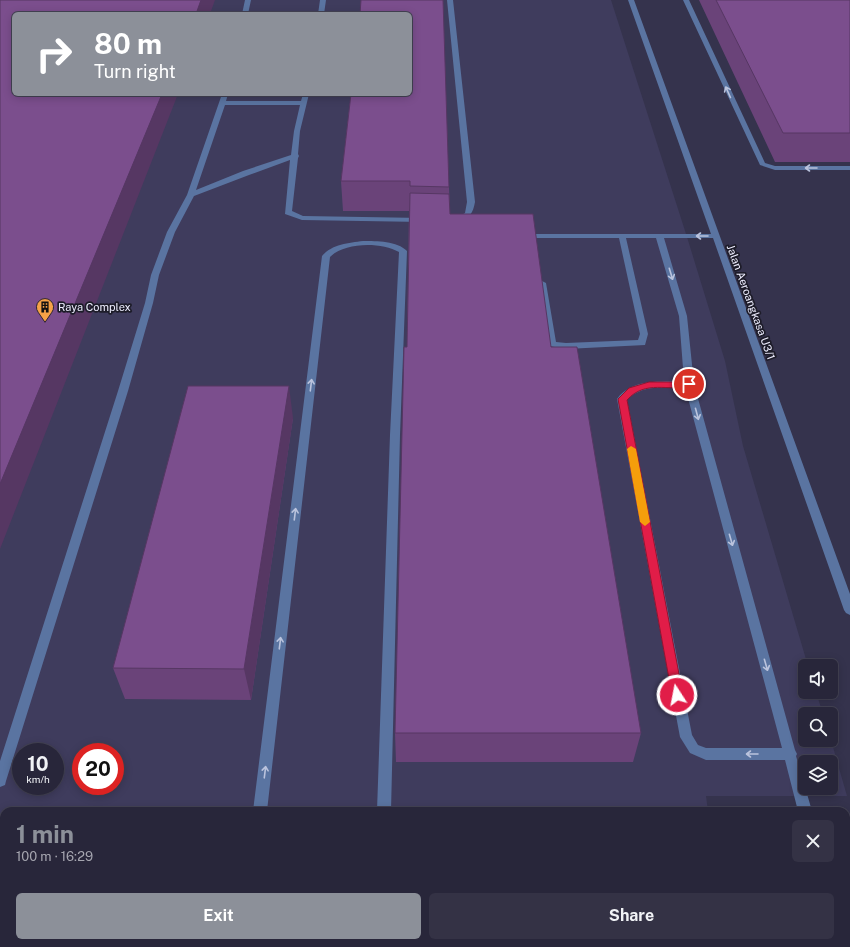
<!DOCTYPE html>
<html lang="en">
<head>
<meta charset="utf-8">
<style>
  body { margin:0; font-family:"Public Sans",sans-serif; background:#343245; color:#f1f3f6; height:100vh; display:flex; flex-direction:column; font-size:15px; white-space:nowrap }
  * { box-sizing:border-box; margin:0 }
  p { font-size:13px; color:#a5a5af }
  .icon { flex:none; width:22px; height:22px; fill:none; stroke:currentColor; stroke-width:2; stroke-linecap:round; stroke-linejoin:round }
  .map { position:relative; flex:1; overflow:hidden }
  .side { position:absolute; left:0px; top:807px; width:850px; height:140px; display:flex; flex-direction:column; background:#28263a; border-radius:12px 12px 0 0; box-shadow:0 2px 10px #0003,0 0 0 1px #444354 }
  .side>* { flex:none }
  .guide { position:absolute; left:12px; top:12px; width:400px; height:84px; border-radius:6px; box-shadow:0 2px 10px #0003,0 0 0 1px #444354; background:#8c9099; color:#fff; overflow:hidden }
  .tools { position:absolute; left:798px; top:659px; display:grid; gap:8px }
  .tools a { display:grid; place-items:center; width:40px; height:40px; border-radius:6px; background:#28263a; box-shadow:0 2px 10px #0003,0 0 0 1px #444354; font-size:20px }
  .speed { position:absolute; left:12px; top:743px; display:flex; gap:8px; font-size:20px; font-weight:700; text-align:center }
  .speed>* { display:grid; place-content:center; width:52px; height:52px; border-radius:50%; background:#28263a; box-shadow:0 2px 10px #0003,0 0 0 1px #444354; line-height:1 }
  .speed small { font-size:10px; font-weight:400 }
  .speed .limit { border:6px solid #d22; background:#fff; color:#111 }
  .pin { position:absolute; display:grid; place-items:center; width:34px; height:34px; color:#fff; margin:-17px; border:2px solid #fff; border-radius:50%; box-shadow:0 1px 4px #0007 }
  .me { position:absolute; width:44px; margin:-22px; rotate:349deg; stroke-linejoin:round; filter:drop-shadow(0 0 3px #0008) }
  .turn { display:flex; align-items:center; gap:14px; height:84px; padding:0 16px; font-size:18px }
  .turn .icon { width:52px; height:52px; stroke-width:2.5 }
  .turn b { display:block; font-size:28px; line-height:34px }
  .round { display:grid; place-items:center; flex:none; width:42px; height:42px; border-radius:6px; background:#343245 }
  .head { display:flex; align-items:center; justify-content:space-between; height:68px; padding:0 16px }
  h1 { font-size:24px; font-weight:700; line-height:30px; color:#8c9099 }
  .primary-button { display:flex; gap:8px; margin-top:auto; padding:8px 16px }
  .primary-button a { flex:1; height:46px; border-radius:6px; background:#8c9099; color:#fff; font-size:16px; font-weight:700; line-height:46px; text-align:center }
  .primary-button a+a { background:#343245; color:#f1f3f6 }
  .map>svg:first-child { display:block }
  .built { fill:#3f3c5d; fill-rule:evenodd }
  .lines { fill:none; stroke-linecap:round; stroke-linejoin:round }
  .minor { fill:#5a74a1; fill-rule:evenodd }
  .wall { fill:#6a4379 }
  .shaded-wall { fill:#563763 }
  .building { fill:#7b4e8d; stroke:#563763 }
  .oneway { stroke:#bac3dd }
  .route { fill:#e11d48; stroke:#92132f }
  .slow { fill:#f59e0b }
  .labels { text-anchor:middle; stroke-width:3.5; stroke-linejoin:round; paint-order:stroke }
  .street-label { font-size:11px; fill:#ededfe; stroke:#1d1c29 }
  .poi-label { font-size:11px; fill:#ededfe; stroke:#1d1c29; text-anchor:start }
</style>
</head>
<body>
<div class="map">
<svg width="850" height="947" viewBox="0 0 850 947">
  <rect width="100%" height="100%" fill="#35334d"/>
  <!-- built -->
  <path class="built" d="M0,0H611L687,237L725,361L743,446L808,666H805V692H816L823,714H805V740H831L847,796H706L708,811H4V943H846L850,947H0ZM14,14H410V94H14ZM21,752H55V786H21ZM81,752H115V786H81ZM805,762H831V788H805Z"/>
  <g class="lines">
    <!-- minor -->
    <path class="minor" d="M245,0H251L248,14H242Z
      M320,0H326L324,14H318Z
      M447,0H453L475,202C473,213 470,218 459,221L455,219L465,213L467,202Z
      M628,0H634L850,594V615L846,613L844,610L713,238H664L687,316L694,384L795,750L797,754L796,756L812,811H798L785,760H706L690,753L680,737L617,399C632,378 662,382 684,381L679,316L656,238H626L648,334L645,345L566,349L549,346L548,344L538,283L542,281L546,283L556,342L566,343L638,340L640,334L619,238H535L531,236L532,234H711ZM685,387L782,748H706L698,745L692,735L627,400C642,384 664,388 685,387Z
      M683,0H689L765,163L775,166H850V170H775L760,165Z
      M222,94H228L226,101H301L303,94H309L300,131L298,154L299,156L298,158L292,211L303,216L423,218L427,220L423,222L302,220L285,214L290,160L249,175L194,196L175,232L159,275L153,303L128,391L6,781L5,785L0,787V761L118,391L145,303L151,275L167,232L187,195ZM225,105H300L294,131L291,155L243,171L196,190Z
      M363,241C377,241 397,241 407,251L400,435L391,811H377L390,435L399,252C381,242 345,242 330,257L267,811H253L322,256C332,244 349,243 363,241Z
      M846,816H850V828H846Z
      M846,877H850V891H846Z
      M237,943H251V947H237Z
      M373,943H387V947H373Z"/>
  </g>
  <!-- wall -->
  <path class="wall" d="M699,0H850V162H775Z
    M351,94L449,187L450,214L551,347L641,733L633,762H396L395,733L407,347L409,211H343L341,181Z
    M293,418L251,700L125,699L113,668Z"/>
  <!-- shaded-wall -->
  <path class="shaded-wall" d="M201,0H215L210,14H196Z
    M162,94H178L0,549V484Z
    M289,386L293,418L251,700L244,669Z
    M17,943H19L21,947H16Z"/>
  <!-- building -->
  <path class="building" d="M0,0H201L196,14H14V94H162L0,484Z
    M361,0H443L449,187L410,186V181H341L351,94H410V14H360Z
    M716,0H850V133H783Z
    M410,193L449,194L450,214H533L551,347H577L641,733H395L404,347H407Z
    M188,386H289L244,669L113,668Z
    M846,914H847L850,923V947H405V943H846Z
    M0,942H4V943H17L16,947H0Z"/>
  <!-- one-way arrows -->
  <defs><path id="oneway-shaft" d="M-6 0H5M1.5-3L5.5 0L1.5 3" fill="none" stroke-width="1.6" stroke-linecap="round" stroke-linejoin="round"/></defs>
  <g class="oneway">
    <use href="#oneway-shaft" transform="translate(728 92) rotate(-114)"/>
    <use href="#oneway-shaft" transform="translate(811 168) rotate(-180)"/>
    <use href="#oneway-shaft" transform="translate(702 236) rotate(180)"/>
    <use href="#oneway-shaft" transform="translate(671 274) rotate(73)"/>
    <use href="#oneway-shaft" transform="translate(311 385) rotate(-83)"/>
    <use href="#oneway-shaft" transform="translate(697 414) rotate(75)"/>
    <use href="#oneway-shaft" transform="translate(295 514) rotate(-83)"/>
    <use href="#oneway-shaft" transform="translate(731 540) rotate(74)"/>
    <use href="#oneway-shaft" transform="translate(280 643) rotate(-83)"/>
    <use href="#oneway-shaft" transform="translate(766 665) rotate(74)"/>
    <use href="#oneway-shaft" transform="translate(752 754) rotate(180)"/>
    <use href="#oneway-shaft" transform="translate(265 772) rotate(-83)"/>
  </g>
  <!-- route -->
  <path class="route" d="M689,382H692V386C668,392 646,379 627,400L683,695L681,698H673L672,695L618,399L629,388L649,382Z"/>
  <!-- slow -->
  <path class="slow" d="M631,446L636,449L650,522L645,526L640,522L627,449Z"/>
  <!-- icons -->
  <defs>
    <g id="building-pin" transform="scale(0.9)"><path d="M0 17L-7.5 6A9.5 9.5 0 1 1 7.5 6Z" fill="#f6a247" stroke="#1d1c29"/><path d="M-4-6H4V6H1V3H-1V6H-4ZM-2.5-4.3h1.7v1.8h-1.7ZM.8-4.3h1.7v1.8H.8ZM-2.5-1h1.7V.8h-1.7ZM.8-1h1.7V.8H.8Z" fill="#111"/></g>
  </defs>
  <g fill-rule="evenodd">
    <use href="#building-pin" x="45" y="307"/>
  </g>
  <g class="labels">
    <!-- street labels -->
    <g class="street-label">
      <text transform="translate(751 302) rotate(70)" y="4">Jalan Aeroangkasa U3/1</text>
    </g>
    <!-- poi labels -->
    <g class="poi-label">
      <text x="58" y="311">Raya Complex</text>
    </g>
  </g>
</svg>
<div class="tools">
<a><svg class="icon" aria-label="sound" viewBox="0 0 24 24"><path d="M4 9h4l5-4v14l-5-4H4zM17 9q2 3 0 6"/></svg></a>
<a><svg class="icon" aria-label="search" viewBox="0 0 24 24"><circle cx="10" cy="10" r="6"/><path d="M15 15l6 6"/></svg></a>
<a><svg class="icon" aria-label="layers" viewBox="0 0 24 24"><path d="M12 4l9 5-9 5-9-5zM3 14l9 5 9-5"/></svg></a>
</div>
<div class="speed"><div>10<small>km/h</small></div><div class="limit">20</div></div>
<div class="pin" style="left:689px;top:384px;background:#d93025"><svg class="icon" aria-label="arrive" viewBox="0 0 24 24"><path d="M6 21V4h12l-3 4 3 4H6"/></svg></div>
<svg class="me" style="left:677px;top:695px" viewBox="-20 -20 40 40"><circle r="17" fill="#e11d48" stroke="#fff" stroke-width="3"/><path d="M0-11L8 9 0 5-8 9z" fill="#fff"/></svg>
<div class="guide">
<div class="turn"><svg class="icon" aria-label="right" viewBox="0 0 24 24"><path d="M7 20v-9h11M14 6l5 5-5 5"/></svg><div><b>80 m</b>Turn right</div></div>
</div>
<section class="side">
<div class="head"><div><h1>1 min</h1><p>100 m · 16:29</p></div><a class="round"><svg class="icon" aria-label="close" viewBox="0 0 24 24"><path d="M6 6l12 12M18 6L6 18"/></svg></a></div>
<div class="primary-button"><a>Exit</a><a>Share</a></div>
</section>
</div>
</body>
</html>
